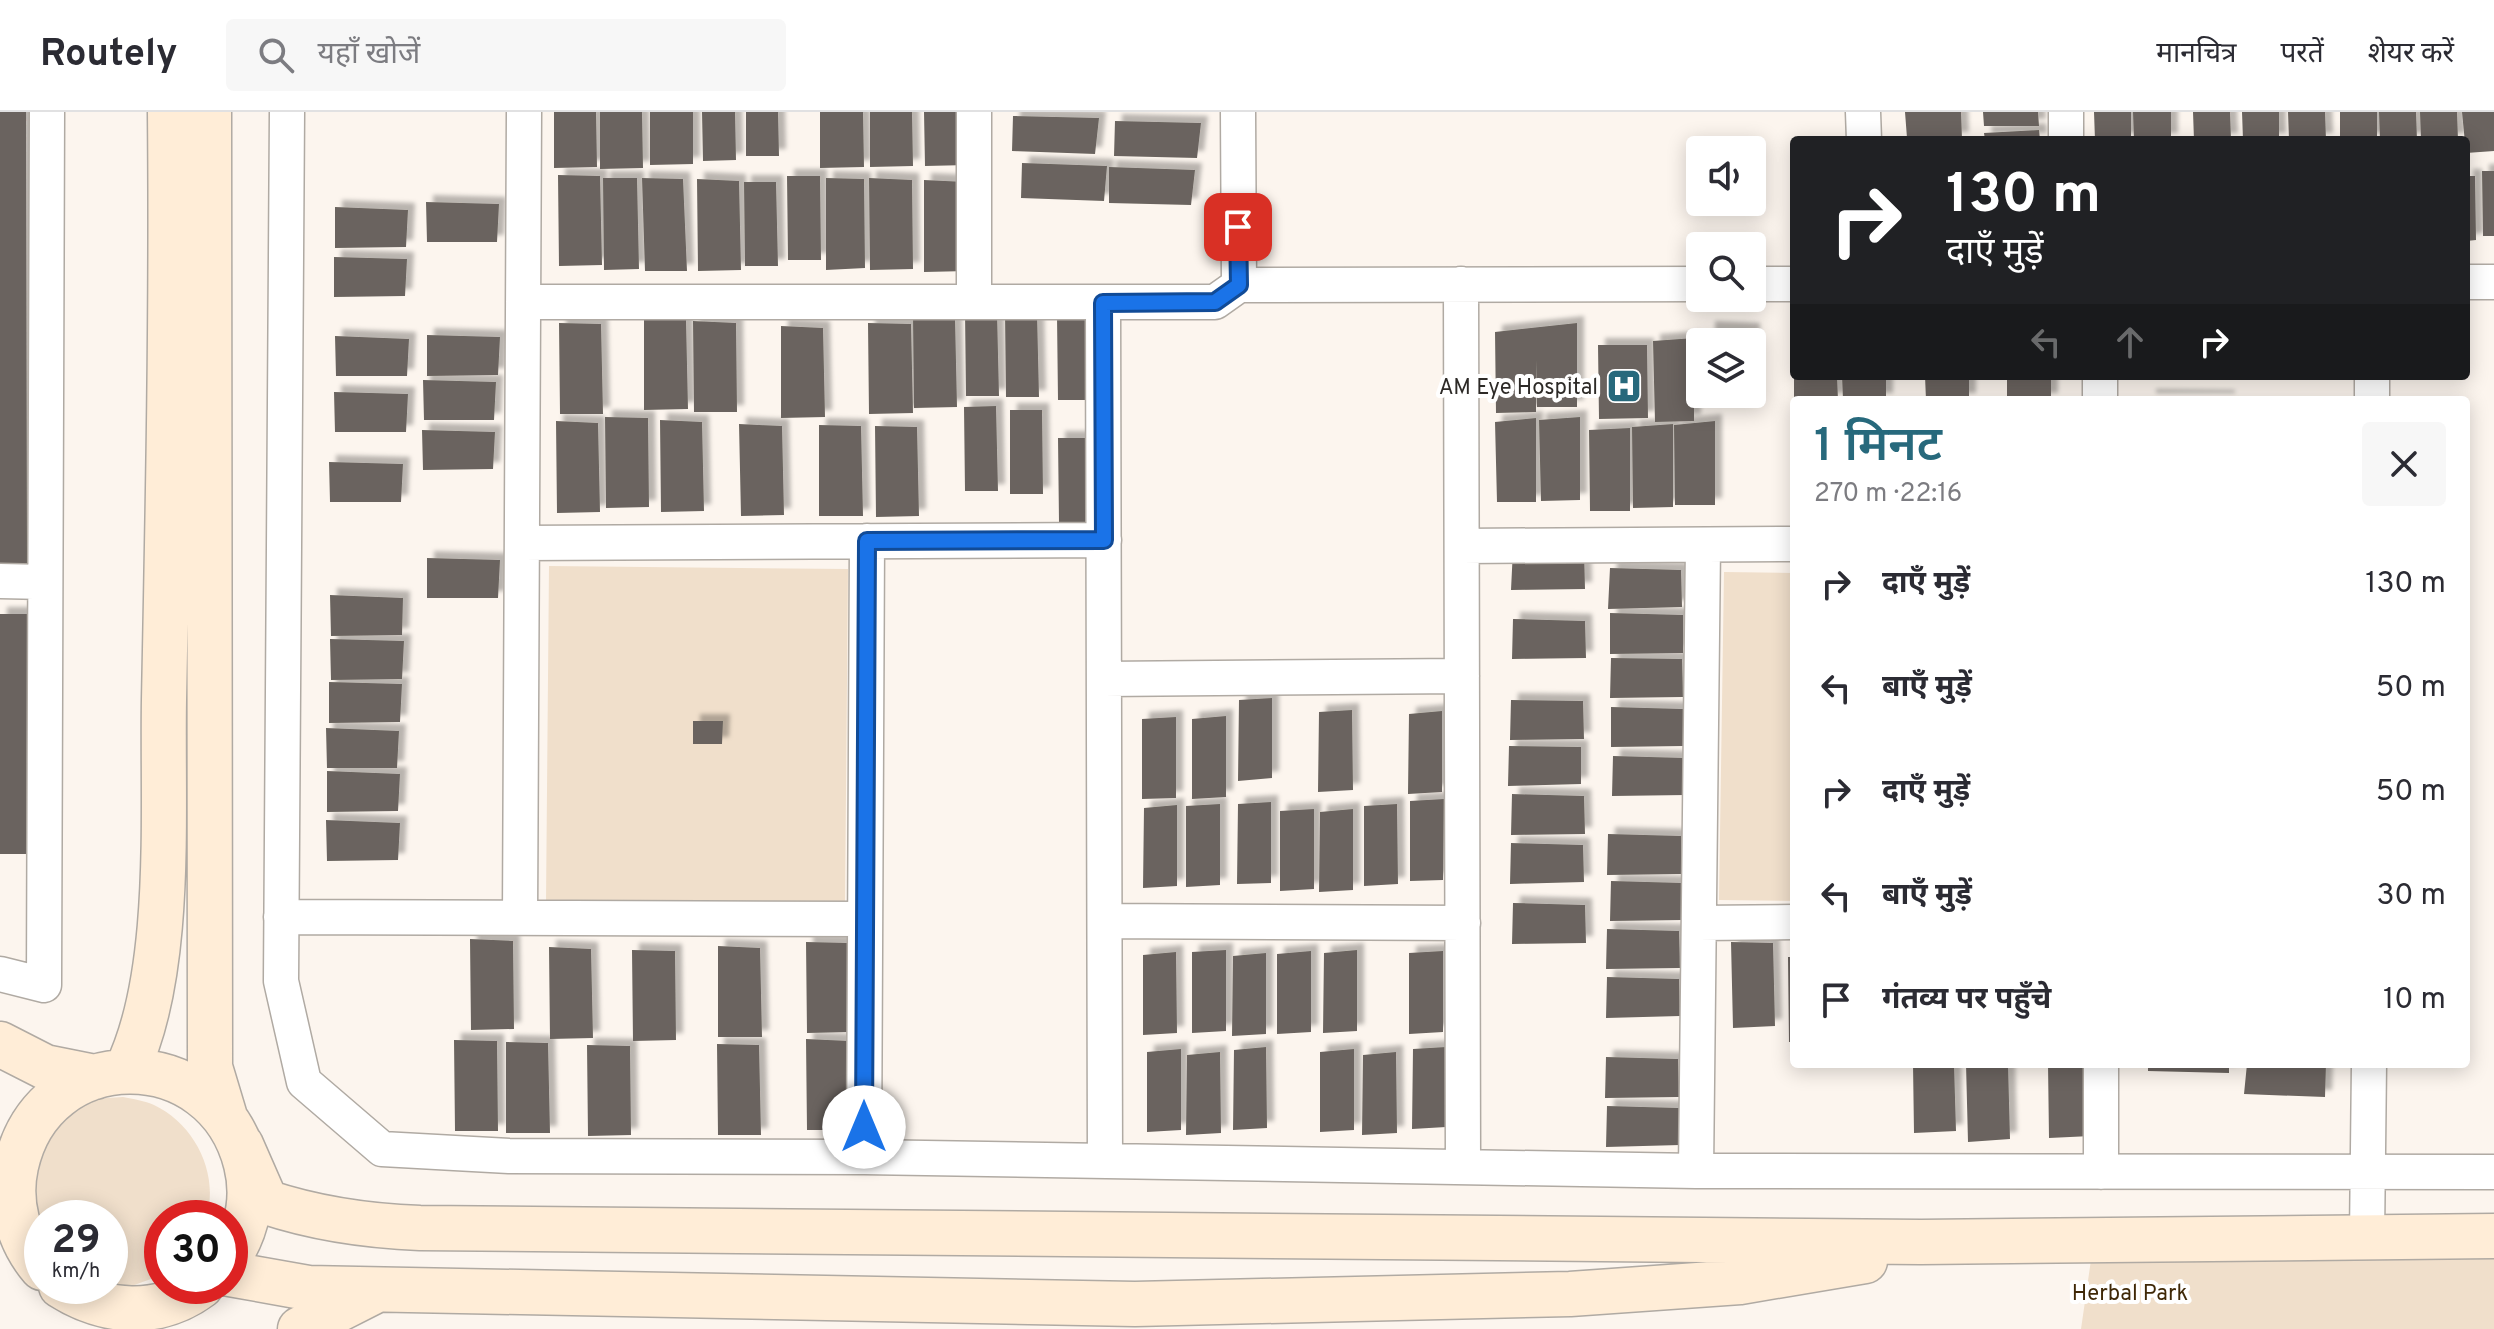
<!DOCTYPE html>
<html lang="hi">
<head>
<meta charset="utf-8">
<style>
  body { margin:0; font-family:Overpass,"Noto Sans Devanagari",sans-serif; background:#f7f7f7; color:#2b2b33; height:100vh; display:flex; flex-direction:column; font-size:30px; white-space:nowrap }
  * { box-sizing:border-box; margin:0 }
  p { font-size:26px; color:#7c7c81 }
  .icon { flex:none; width:44px; height:44px; fill:none; stroke:currentColor; stroke-width:2; stroke-linecap:round; stroke-linejoin:round }
  .map { position:relative; flex:1; overflow:hidden }
  .drawer { position:absolute; left:1790px; top:284px; width:680px; height:672px; display:flex; flex-direction:column; background:#fff; border-radius:8px; box-shadow:0 4px 20px #0003 }
  .drawer>* { flex:none }
  .guide { position:absolute; left:1790px; top:24px; width:680px; height:244px; border-radius:8px; box-shadow:0 4px 20px #0003; background:#202124; color:#fff; overflow:hidden }
  .fabs { position:absolute; left:1686px; top:24px; display:grid; gap:16px }
  .fabs a { display:grid; place-items:center; width:80px; height:80px; border-radius:8px; background:#fff; box-shadow:0 4px 20px #0003; font-size:40px }
  .speed { position:absolute; left:24px; top:1088px; display:flex; gap:16px; font-size:40px; font-weight:700; text-align:center }
  .speed>* { display:grid; place-content:center; width:104px; height:104px; border-radius:50%; background:#fff; box-shadow:0 4px 20px #0003; line-height:1 }
  .speed small { font-size:20px; font-weight:400 }
  .speed .limit { border:12px solid #d22; background:#fff; color:#111 }
  .pin { position:absolute; display:grid; place-items:center; width:68px; height:68px; color:#fff; margin:-34px; border-radius:16px; box-shadow:0 4px 12px #0006 }
  .me { position:absolute; width:88px; margin:-44px; rotate:0deg; stroke-linejoin:round; filter:drop-shadow(0 0 6px #0008) }
  .turn { display:flex; align-items:center; gap:28px; height:168px; padding:0 24px; font-size:36px }
  .turn .icon { width:104px; height:104px; stroke-width:2.5 }
  .turn b { display:block; font-size:56px; line-height:68px }
  .lanes { display:flex; align-items:center; height:76px; padding:0 24px; background:#0003; justify-content:center; gap:40px; direction:ltr }
  .lanes .off { opacity:.35 }
  .round { display:grid; place-items:center; flex:none; width:84px; height:84px; border-radius:8px; background:#f7f7f7 }
  .summary { display:flex; align-items:center; justify-content:space-between; height:136px; padding:0 24px }
  h1 { font-size:48px; font-weight:600; line-height:60px; color:#27697c }
  ul { padding:0; list-style:none }
  li { display:flex; align-items:center; gap:24px; height:104px; padding:0 24px }
  li div { flex:1 }
  li b { display:block; font-size:30px }
  li em { font-style:normal }
  header { display:flex; align-items:center; gap:48px; box-sizing:border-box; height:112px; padding:0 40px; background:#fff; border-bottom:2px solid #e1e1e2 }
  header strong { font-size:38px }
  nav { display:flex; gap:44px; margin-inline-start:auto; font-size:28px }
  .search { width:560px; height:72px; background:#f7f7f7; display:flex; align-items:center; gap:20px; box-sizing:border-box; padding:0 28px; border-radius:8px; color:#7c7c81; font-size:30px }
  .map>svg:first-child { display:block }
  .green { fill:#f0dfcb }
  .building { fill:#6a645e; filter:url(#shadow) }
  .lines { fill:none; stroke-linecap:round; stroke-linejoin:round }
  .street-casing { stroke:#b0aaa3; stroke-width:37 }
  .secondary-casing { stroke:#b0aaa3; stroke-width:47 }
  .street { stroke:#fff; stroke-width:34 }
  .secondary { stroke:#ffedd7; stroke-width:44 }
  .route-casing { stroke:#114b97; stroke-width:20 }
  .route { stroke:#1a73e8; stroke-width:14 }
  .labels { text-anchor:middle; stroke-width:8; stroke-linejoin:round; paint-order:stroke }
  .poi-label { font-size:22px; fill:#2d2a27; stroke:#fff; text-anchor:end }
  .park-label { font-size:22px; fill:#3f2807; stroke:#fff }
</style>
</head>
<body>
<header>
<strong>Routely</strong>
<div class="search"><svg class="icon" aria-label="search" viewBox="0 0 24 24"><circle cx="10" cy="10" r="6"/><path d="M15 15l6 6"/></svg>यहाँ खोजें</div>
<nav><a>मानचित्र</a><a>परतें</a><a>शेयर करें</a></nav>
</header>
<div class="map">
<svg width="2494" height="1217" viewBox="0 0 2494 1217">
  <defs>
    <filter id="shadow"><feDropShadow dx="7" dy="-7" stdDeviation="2" flood-color="#0004"/></filter>
  </defs>
  <rect width="100%" height="100%" fill="#fcf5ee"/>
  <!-- green -->
  <path class="green" d="M549,454L848,457L845,793L546,790Z
    M1724,460L1794,461V789L1719,788Z
    M123,985C133,987 145,989 154,993C195,1012 220,1063 206,1106H162V1163L126,1176L110,1174V1106H42V1142L23,1052L38,1023L91,987Z
    M2092,1141L2494,1145V1217H2081Z"/>
  <!-- building -->
  <path class="building" d="M0,0H26L27,453H0Z
    M554,0H596L597,55L554,56Z
    M600,0H642L643,56L600,57Z
    M650,0H693V52L650,53Z
    M702,0H735L736,48L703,49Z
    M746,0H778L779,44H746Z
    M820,0H863L864,55L820,56Z
    M870,0H912L913,54L870,55Z
    M924,0H967L968,53L925,54Z
    M1905,0H1961L1962,27L1907,26Z
    M1983,0H2038L2039,14H1984Z
    M2094,0H2131V28H2095Z
    M2133,0H2171V28H2134Z
    M2193,0H2230L2231,28H2194Z
    M2242,0H2279V28H2243Z
    M2288,0H2325L2326,28H2289Z
    M2340,0H2377V28H2340Z
    M2379,0H2416L2417,28H2380Z
    M2420,0H2457L2458,28H2421Z
    M2462,0H2494V39L2466,41Z
    M1013,4L1099,6L1095,42L1012,39Z
    M1115,9L1201,11L1197,46L1114,44Z
    M2039,18L2040,28H1985L1984,21Z
    M1022,51L1107,54L1104,89L1021,86Z
    M1109,55L1195,58L1191,93L1109,91Z
    M2482,59H2494V124H2483Z
    M558,63L600,64L602,153L559,154Z
    M787,64H820L821,148H788Z
    M2466,64H2475L2476,128L2466,129Z
    M603,66H637L639,157L604,158Z
    M642,66L683,67L687,159H645Z
    M826,66L864,67L865,156L826,158Z
    M869,66L912,68L913,157L870,158Z
    M697,67L739,69L741,158L698,159Z
    M924,68L966,70L968,159L924,160Z
    M744,70H776L778,154H745Z
    M426,90L499,92L497,130H427Z
    M335,95L408,98L406,135L335,136Z
    M334,145L407,147L405,184L334,185Z
    M965,200H997L999,284H966Z
    M1005,201H1037L1039,285H1006Z
    M913,204L955,206L957,295L914,296Z
    M1057,204H1089L1091,288H1058Z
    M644,206L686,208L688,297L644,298Z
    M693,209L736,211L737,300H694Z
    M559,211L601,212L603,302H560Z
    M868,211L911,212L913,301L869,302Z
    M1577,211V295H1537L1536,248V300L1496,301L1495,220Z
    M781,214L823,216L825,305L781,306Z
    M1708,216L1753,218V230H1708Z
    M427,223L500,225L498,263L427,264Z
    M335,224L409,227L407,264H336Z
    M1694,226V309L1655,310L1653,229Z
    M1598,233H1647L1648,306L1599,307Z
    M1794,264H1837L1838,288H1794Z
    M1842,264H1886V288H1843Z
    M1925,264H1969V288H1926Z
    M2007,264H2051V288H2007Z
    M423,268L496,270L494,308H424Z
    M334,280L408,282L406,320H335Z
    M1710,282H1753V290L1710,287Z
    M2149,284L2228,285V288H2149Z
    M996,294L998,379H965L964,295Z
    M1010,298H1042L1043,382H1010Z
    M605,305L648,306L649,395L606,396Z
    M1580,305V388L1541,389L1539,308Z
    M1536,306V390H1497L1495,310Z
    M660,308L702,310L704,399L661,400Z
    M556,309L598,311L600,400L557,401Z
    M1715,309V393H1675L1674,313Z
    M739,312L782,314L784,403L741,404Z
    M1673,312V395L1633,396L1632,315Z
    M819,313L861,314L863,404H819Z
    M875,314L917,315L919,404L876,405Z
    M1630,316V399H1590L1589,318Z
    M422,318L495,320L493,357L423,358Z
    M1058,326H1090L1092,410H1059Z
    M329,350L403,352L401,390H330Z
    M1513,437L1584,439L1585,477L1511,478Z
    M427,446L500,448L498,486H427Z
    M1610,456L1681,458L1682,495L1608,497Z
    M330,483L403,486L402,523L331,524Z
    M1610,501L1683,503V541L1610,542Z
    M0,502H33L32,742H0Z
    M1513,507L1585,509L1586,546L1512,547Z
    M330,527L404,529L402,567L331,568Z
    M1611,546L1682,547L1683,585L1610,586Z
    M329,570L402,572L400,610L329,611Z
    M1272,586V666L1238,669L1239,588Z
    M1511,588L1583,589L1584,627L1510,628Z
    M1611,595L1683,597L1684,634L1611,635Z
    M1352,598L1353,678L1318,680L1319,600Z
    M1442,599V680L1408,682L1409,602Z
    M1226,604V685L1192,687V607Z
    M1176,605V686L1142,687V607Z
    M693,609H723L722,632H693Z
    M326,616L399,619L397,656H327Z
    M1509,634L1581,635V672L1508,674Z
    M1613,644L1685,646L1686,683L1612,684Z
    M327,659L400,662L398,699L327,700Z
    M1512,682L1584,684L1585,722L1511,723Z
    M1444,687L1443,768L1410,769V689Z
    M1271,690V771L1237,772L1238,692Z
    M1220,692V773L1186,775V694Z
    M1397,692L1398,772L1364,774V694Z
    M1177,693V774L1143,776L1144,696Z
    M1314,697V777L1280,779V699Z
    M1353,697V778L1319,780L1320,700Z
    M326,708L400,711L398,748L327,749Z
    M1608,722L1681,724V762L1607,763Z
    M1511,731L1583,733L1584,770L1510,772Z
    M1611,769L1683,771L1684,808L1610,809Z
    M1513,791L1585,793L1586,831L1512,832Z
    M1607,817L1679,819L1680,856L1606,857Z
    M470,827L513,829L514,917L471,918Z
    M806,830L849,831L850,920L807,921Z
    M1731,830L1773,831L1775,914L1733,916Z
    M718,834L760,836L762,925H718Z
    M549,835L591,837L593,926L550,927Z
    M632,838L675,839L676,928L633,929Z
    M1226,838V919L1192,921V840Z
    M1357,838V919L1323,921L1324,841Z
    M1311,839V920L1277,922V842Z
    M1443,839V920L1409,922V841Z
    M1176,840L1177,921L1143,923V843Z
    M1266,841V922L1232,924L1233,844Z
    M1788,845H1794V930H1789Z
    M1607,865L1679,867L1680,904L1606,906Z
    M806,927L849,929L850,1018H807Z
    M454,928L497,929L498,1019H455Z
    M506,930L548,931L550,1021H506Z
    M717,932L759,933L761,1023H718Z
    M587,933L630,934L631,1023L588,1024Z
    M1266,935L1267,1016L1233,1018L1234,938Z
    M1446,935V1015L1412,1017L1413,937Z
    M1181,937V1018L1147,1020V940Z
    M1354,937V1018L1320,1020V940Z
    M1220,940L1221,1021L1186,1023L1187,943Z
    M1396,940L1397,1021L1362,1023L1363,943Z
    M1606,945L1678,947L1679,985L1605,986Z
    M1913,952H1954L1956,1019L1914,1021Z
    M1966,952H2008L2010,1027L1968,1030Z
    M2048,952H2089L2091,1024L2049,1026Z
    M2148,952H2229V961L2148,959Z
    M2247,952H2326L2325,985L2244,982Z
    M1607,994L1679,996L1680,1033L1606,1035Z"/>
  <g class="lines">
    <!-- street casing -->
    <g class="street-casing">
      <path id="street" d="M287,0L281,869L304,970L382,1037L509,1044L864,1045L1696,1059L2494,1060
        M1238,0L1239,173
        M1863,0L1864,28
        M2066,0V28
        M2466,170H2494
        M1461,172L1463,1055
        M1752,172H1794
        M523,190H1215L1239,173L1700,172
        M974,190V0
        M1103,191L1105,1049
        M2100,264V288
        M2372,288V264
        M522,431L1104,428
        M1462,434L1794,432
        M0,469L45,470
        M1104,567L1462,564
        M281,805L865,807
        M520,806L524,0
        M1105,809L1463,811
        M1699,811L1794,810
        M0,862L44,873L47,0
        M2101,952V1060
        M864,1045L867,429
        M1696,1059L1703,433
        M2367,1124L2369,952"/>
    </g>
    <!-- secondary casing -->
    <g class="secondary-casing">
      <path id="secondary" d="M209,0L210,955L225,1005
        M0,932L45,955L95,965
        M126,959C174,861 162,698 164,588C168,392 172,196 170,0
        M241,1033L266,1090C317,1107 367,1114 420,1116L1921,1130L2494,1124
        M42,1156C18,1128 8,1090 16,1054C43,929 215,928 246,1052C254,1084 248,1116 230,1144
        M230,1162L308,1176L1135,1192L1570,1182L1740,1170L1865,1149
        M61,1174C105,1202 158,1206 201,1174
        M300,1217L373,1180"/>
    </g>
    <!-- street -->
    <use href="#street" class="street"/>
    <!-- secondary -->
    <use href="#secondary" class="secondary"/>
  </g>
  <g class="lines">
    <!-- route casing -->
    <g class="route-casing">
      <path id="route" d="M864,1015L867,429L1104,428L1103,191L1215,190L1239,173L1238,115"/>
    </g>
    <!-- route -->
    <use href="#route" class="route"/>
  </g>
  <!-- icons -->
  <defs>
    <g id="hospital-square" transform="scale(1.8)"><rect x="-9" y="-9" width="18" height="18" rx="4" fill="#27697c" stroke="#fff"/><path d="M-5-5h3v3.5h4V-5h3V5h-3V1.5h-4V5h-3Z" fill="#fff"/></g>
  </defs>
  <g fill-rule="evenodd">
    <use href="#hospital-square" x="1624" y="274"/>
  </g>
  <g class="labels">
    <!-- poi labels -->
    <g class="poi-label">
      <text x="1598" y="282">AM Eye Hospital</text>
    </g>
    <!-- park labels -->
    <g class="park-label">
      <text x="2130" y="1188">Herbal Park</text>
    </g>
  </g>
</svg>
<div class="fabs">
<a><svg class="icon" aria-label="sound" viewBox="0 0 24 24"><path d="M4 9h4l5-4v14l-5-4H4zM17 9q2 3 0 6"/></svg></a>
<a><svg class="icon" aria-label="search" viewBox="0 0 24 24"><circle cx="10" cy="10" r="6"/><path d="M15 15l6 6"/></svg></a>
<a><svg class="icon" aria-label="layers" viewBox="0 0 24 24"><path d="M12 4l9 5-9 5-9-5zM3 14l9 5 9-5"/></svg></a>
</div>
<div class="speed"><div>29<small>km/h</small></div><div class="limit">30</div></div>
<div class="pin" style="left:1238px;top:115px;background:#d93025"><svg class="icon" aria-label="arrive" viewBox="0 0 24 24"><path d="M6 21V4h12l-3 4 3 4H6"/></svg></div>
<svg class="me" style="left:864px;top:1015px" viewBox="-20 -20 40 40"><circle r="19" fill="#fff"/><path d="M0-13L10 11 0 6-10 11z" fill="#1a73e8"/></svg>
<div class="guide">
<div class="turn"><svg class="icon" aria-label="right" viewBox="0 0 24 24"><path d="M7 20v-9h11M14 6l5 5-5 5"/></svg><div><b>130 m</b>दाएँ मुड़ें</div></div>
<div class="lanes"><svg class="icon off" aria-label="left" viewBox="0 0 24 24"><path d="M17 20v-9H6M10 6l-5 5 5 5"/></svg><svg class="icon off" aria-label="ahead" viewBox="0 0 24 24"><path d="M12 20V5M6 11l6-6 6 6"/></svg><svg class="icon" aria-label="right" viewBox="0 0 24 24"><path d="M7 20v-9h11M14 6l5 5-5 5"/></svg></div>
</div>
<section class="drawer">
<div class="summary"><div><h1>1 मिनट</h1><p>270 m · 22:16</p></div><a class="round"><svg class="icon" aria-label="close" viewBox="0 0 24 24"><path d="M6 6l12 12M18 6L6 18"/></svg></a></div>
<ul>
<li><svg class="icon" aria-label="right" viewBox="0 0 24 24"><path d="M7 20v-9h11M14 6l5 5-5 5"/></svg><div><b>दाएँ मुड़ें</b></div><em>130 m</em></li>
<li><svg class="icon" aria-label="left" viewBox="0 0 24 24"><path d="M17 20v-9H6M10 6l-5 5 5 5"/></svg><div><b>बाएँ मुड़ें</b></div><em>50 m</em></li>
<li><svg class="icon" aria-label="right" viewBox="0 0 24 24"><path d="M7 20v-9h11M14 6l5 5-5 5"/></svg><div><b>दाएँ मुड़ें</b></div><em>50 m</em></li>
<li><svg class="icon" aria-label="left" viewBox="0 0 24 24"><path d="M17 20v-9H6M10 6l-5 5 5 5"/></svg><div><b>बाएँ मुड़ें</b></div><em>30 m</em></li>
<li><svg class="icon" aria-label="arrive" viewBox="0 0 24 24"><path d="M6 21V4h12l-3 4 3 4H6"/></svg><div><b>गंतव्य पर पहुँचे</b></div><em>10 m</em></li>
</ul>
</section>
</div>
</body>
</html>
